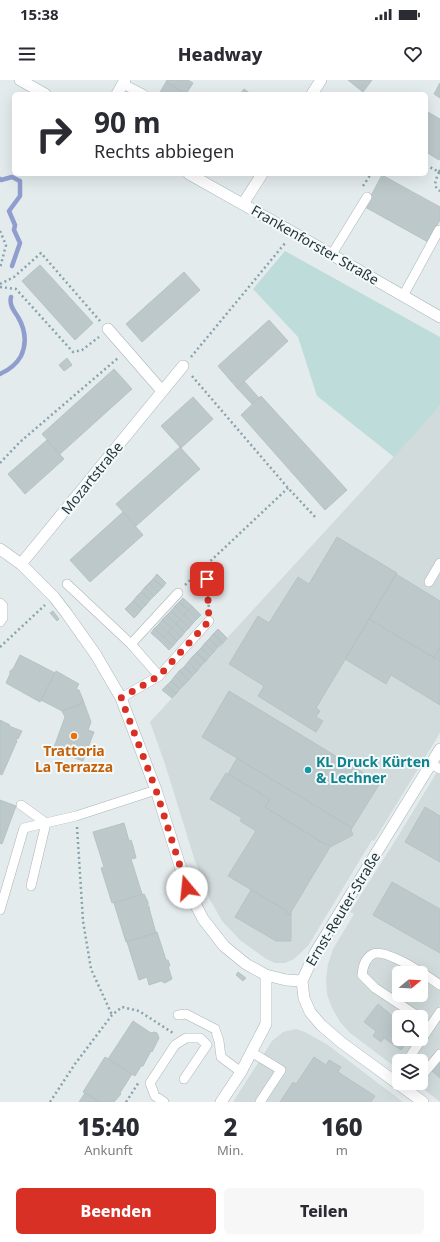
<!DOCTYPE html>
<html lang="de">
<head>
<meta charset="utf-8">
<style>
  body { margin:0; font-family:"Noto Sans",sans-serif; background:#f7f7f7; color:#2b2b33; height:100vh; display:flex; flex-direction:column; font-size:15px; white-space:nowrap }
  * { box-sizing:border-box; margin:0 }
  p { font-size:13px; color:#7c7c81 }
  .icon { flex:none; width:22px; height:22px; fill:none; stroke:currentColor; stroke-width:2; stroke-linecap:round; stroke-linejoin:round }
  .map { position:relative; height:1022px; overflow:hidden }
  .panel { display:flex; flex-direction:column; background:#fff; flex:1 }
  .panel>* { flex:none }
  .guide { position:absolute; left:12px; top:12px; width:416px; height:84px; border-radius:6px; box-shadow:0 4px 16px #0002; background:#fff; color:#2b2b33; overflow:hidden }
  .needle { width:26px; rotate:72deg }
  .tools { position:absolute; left:392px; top:886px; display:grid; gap:8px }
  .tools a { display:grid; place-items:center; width:36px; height:36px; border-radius:6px; background:#fff; box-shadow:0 4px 16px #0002; font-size:20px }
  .pin { position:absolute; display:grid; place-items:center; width:34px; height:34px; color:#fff; margin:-17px; border-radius:8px; box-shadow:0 2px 6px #0006 }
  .me { position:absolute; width:44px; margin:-22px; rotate:343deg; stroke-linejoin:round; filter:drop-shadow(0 0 3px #0008) }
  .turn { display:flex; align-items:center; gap:14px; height:84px; padding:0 16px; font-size:18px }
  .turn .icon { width:52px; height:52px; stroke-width:2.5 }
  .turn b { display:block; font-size:28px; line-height:34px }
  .eta { display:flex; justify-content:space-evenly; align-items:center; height:68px; text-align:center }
  .eta b { font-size:24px; font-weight:800; line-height:28px }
  .action { display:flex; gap:8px; margin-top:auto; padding:8px 16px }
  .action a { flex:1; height:46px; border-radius:6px; background:#d93025; color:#fff; font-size:16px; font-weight:800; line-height:46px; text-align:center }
  .action a+a { background:#f7f7f7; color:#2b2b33 }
  .status { display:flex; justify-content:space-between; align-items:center; height:28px; padding:0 20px; background:#fff; direction:ltr }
  .status svg { height:11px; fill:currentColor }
  header { display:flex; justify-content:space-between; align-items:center; height:52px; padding:0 16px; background:#fff; font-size:18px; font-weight:800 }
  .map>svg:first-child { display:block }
  .built { fill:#d2dbdc; fill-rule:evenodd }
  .green { fill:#bedcd9 }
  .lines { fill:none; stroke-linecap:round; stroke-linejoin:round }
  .stream { stroke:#8f9ece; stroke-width:4.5 }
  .building { fill:#bcc8ca; stroke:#b6c3c6 }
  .service-casing { stroke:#aab4b8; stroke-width:10 }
  .minor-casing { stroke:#aab4b8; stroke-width:12 }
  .secondary-casing { stroke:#a6b5bb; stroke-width:12 }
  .path { stroke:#86a3ae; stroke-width:2.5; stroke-dasharray:2 3; stroke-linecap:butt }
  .service { stroke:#fff; stroke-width:9 }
  .minor { stroke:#fff; stroke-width:11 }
  .secondary { stroke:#fff; stroke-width:11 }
  .route { stroke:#d93025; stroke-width:7; stroke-dasharray:0 12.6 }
  .food-dot { fill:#e8710a; stroke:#f4f9f9; stroke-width:1.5 }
  .culture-dot { fill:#0f9aa8; stroke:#f4f9f9; stroke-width:1.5 }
  .labels { text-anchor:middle; stroke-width:4; stroke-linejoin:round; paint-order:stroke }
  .street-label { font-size:14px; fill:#24353d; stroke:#f4f9f9 }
  .food-label { font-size:14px; font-weight:bold; fill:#c56008; stroke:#f4f9f9 }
  .culture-label { font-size:14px; font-weight:bold; fill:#0d838f; stroke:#f4f9f9; text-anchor:start }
</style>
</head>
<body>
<div class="status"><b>15:38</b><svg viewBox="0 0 49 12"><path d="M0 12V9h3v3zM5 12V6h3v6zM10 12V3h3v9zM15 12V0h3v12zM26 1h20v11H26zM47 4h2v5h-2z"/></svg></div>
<header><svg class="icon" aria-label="menu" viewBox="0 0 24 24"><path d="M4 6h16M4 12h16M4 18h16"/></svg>Headway<svg class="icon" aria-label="heart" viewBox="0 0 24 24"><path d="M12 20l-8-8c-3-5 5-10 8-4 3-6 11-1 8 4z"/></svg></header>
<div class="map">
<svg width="440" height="1022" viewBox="0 0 440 1022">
  <rect width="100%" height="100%" fill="#e4ebed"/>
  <!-- built -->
  <path class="built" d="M440,326V653L374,761L372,760L308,866L294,879L285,883H275L266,879L240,860L222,841L209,818L194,778L165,684L150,642Z
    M440,687V1022L416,1003H421V981H399V990L350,953L340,942L332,928L327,914L326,899L328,884L333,869L354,834L350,832L400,753ZM399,893H421V915H399ZM399,937H421V959H399Z
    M296,949L305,952L328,965L403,1022H233L272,961L283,952Z"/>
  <!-- green -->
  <path class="green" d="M285,171L440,257V326L394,377L317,316L298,257L253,209Z"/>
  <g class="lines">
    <!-- stream -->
    <path class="stream" d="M0,99L1,100L12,97L20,101V116L9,131L15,145L14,150L20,163L12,186
      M0,294C9,290 16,285 21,276C27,263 25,249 18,237C14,231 9,225 11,217"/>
  </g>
  <!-- building -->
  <path class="building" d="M167,0H188L193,3L186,14L166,2Z
    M348,0H372L363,12Z
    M166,2L186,14H159Z
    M440,3V18L434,14Z
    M244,9L251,14H240Z
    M426,31L440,39V78L439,80L426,72Z
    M382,95L440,127V140L428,162L365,127Z
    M40,185L93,243L75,260L22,201Z
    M184,192L200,210L142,262L126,244Z
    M269,240L288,261L237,308L218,286Z
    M67,278L72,285L64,291L59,285Z
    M114,289L132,309L60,374L42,354Z
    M244,301L259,318L252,324L237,308Z
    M261,316L347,410L325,430L241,335Z
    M193,317L213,339L181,368L161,346Z
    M47,360L64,379L25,414L8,394Z
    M180,367L200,389L136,446L116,424Z
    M123,432L143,455L90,502L70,480Z
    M337,457L397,493L316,628L320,631L316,637L323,641L316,652L258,616L264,606L229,584L258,536L269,543L298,497L309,504Z
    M157,494L166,503L163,507L153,499Z
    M396,494L440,521V568L434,578L369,539Z
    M153,499L163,507L158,512L149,503Z
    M149,503L158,512L154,516L145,507Z
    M145,507L154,516L150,520L141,512Z
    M141,512L150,520L146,525L137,516Z
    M137,516L146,525L142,529L133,521Z
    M183,518L192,526L188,530L179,522Z
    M133,521L142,529L138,534L129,525Z
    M179,522L188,530L184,535L175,526Z
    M129,525L138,534L134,538L125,529Z
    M175,526L184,535L180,539L171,531Z
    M192,526L201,535L197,539L188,530Z
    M188,530L197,539L193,543L184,535Z
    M53,531L59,539L57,541L50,533Z
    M171,531L180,539L176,544L167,535Z
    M167,535L176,544L172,548L162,540Z
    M184,535L193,543L189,548L180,539Z
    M180,539L189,548L185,552L176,544Z
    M369,539L440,581V625L391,595L386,604L345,579Z
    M162,540L172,548L168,553L159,544Z
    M159,544L168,553L164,557L154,549Z
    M176,544L185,552L181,557L172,548Z
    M172,548L181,557L177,561L168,553Z
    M154,549L164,557L160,561L151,553Z
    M218,549L227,558L223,563L213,554Z
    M168,553L177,561L173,566L164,557Z
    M213,554L223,563L218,567L209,559Z
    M164,557L173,566L169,570L160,561Z
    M209,559L218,567L214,572L205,563Z
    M205,563L214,572L210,576L201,568Z
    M201,568L210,576L206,581L196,573Z
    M440,568V581L434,578Z
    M196,573L206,581L201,586L192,577Z
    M20,575L55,593L40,622L6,603L10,594V591L13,589Z
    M192,577L201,586L197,591L188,582Z
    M188,582L197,591L193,595L184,587Z
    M184,587L193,595L189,600L179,591Z
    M56,591L79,604L76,609L79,610L83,620L81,624L62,631L41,620Z
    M179,591L189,600L184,605L175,596Z
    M175,596L184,605L180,609L171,601Z
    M171,601L180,609L176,614L167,605Z
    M167,605L176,614L172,618L162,610Z
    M229,611L380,703L352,748L202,657Z
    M83,620L91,642L88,650L94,652L83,681L53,670L65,637L62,631L81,624Z
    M0,640L10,645L9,646L22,651L18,659L17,658L16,660L17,661L2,695L0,694Z
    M237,678L352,748L351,750L353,755L330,767L329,764L328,763L326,765L265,727L270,719L228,694Z
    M226,693L270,719L265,727L326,765L328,763L329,764L330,767L291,832V835L286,833L287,831L228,796L256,751L240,741L242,738L210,719Z
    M0,720L16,726L2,764L0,763Z
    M425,727L440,736V782L405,762Z
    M124,743L129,761L131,760L133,766L136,778L131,779L142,814L112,823L101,788L104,787L93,752Z
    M392,802L440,829V873L373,835Z
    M251,810L287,831L286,833L291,835V861H276L235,837Z
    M144,814L148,822V827H150L149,828L156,853L126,862L114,823Z
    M157,852L166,880H168L170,886H168L172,899L165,903L161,901L149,905L147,897L139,900L127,862Z
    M238,892L246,898L243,901L236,895Z
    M378,924L399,941V959H410L401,970L384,958L381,962L373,956L376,951L364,942Z
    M133,941L151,953L154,952L157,953L159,958L152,972L151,971L143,986H141L135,996L108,979Z
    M105,977L132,994L120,1013L121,1014L114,1022H100L83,1012Z
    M314,977L326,985L329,980L341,987L338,992L375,1016L371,1022H280L293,1002L296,1004Z
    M440,981V998L432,991Z
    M85,1013L100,1022H79Z"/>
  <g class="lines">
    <!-- service casing -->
    <g class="service-casing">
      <path id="service" d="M123,4L143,14
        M332,174L367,117
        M403,216L439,150
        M429,502L440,483
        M67,504L131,564L159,596L121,618
        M0,523L3,526V538L0,542
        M131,564L178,513
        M159,596L209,541
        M431,684L440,689
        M21,725L46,743L31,806
        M0,830L24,748L76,736L156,710
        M178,935L186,934L215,949L219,961L221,977L241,992
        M419,937L375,908L362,895C363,886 365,878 373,874C386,868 429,897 440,905
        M251,972L281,990L260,1022
        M407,981L440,932
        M421,997L440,974
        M394,1001L399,994
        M409,1012L416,1003
        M164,1022L155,1016L150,1003L175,965L186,958H200L207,965L184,999"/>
    </g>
    <!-- minor casing -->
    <g class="minor-casing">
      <path id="minor" d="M117,14L125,0
        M312,14L321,0
        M243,124L262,94
        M108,249L162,311
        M0,469L21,484L54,517L67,534L96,575L121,618L156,710L187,808L203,839L224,866L246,884L266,895L286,900L302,901
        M21,484L183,286
        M221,1022L241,992L266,944V895
        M423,1022L342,963L321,945L310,932L304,918L302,901L315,873L440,669"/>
    </g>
    <!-- secondary casing -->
    <g class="secondary-casing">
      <path id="secondary" d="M20,0L45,14
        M189,94L294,153L440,237"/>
    </g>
    <!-- path -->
    <path class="path" d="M426,85L439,92L440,90
      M439,92C436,100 432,106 440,111
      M363,106L371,94
      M0,151L6,165L0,188
      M0,204L14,197L41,173L100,241
      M0,207L16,209L73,272L82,270L99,257
      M191,277L286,162
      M192,296L288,408L317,439
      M0,383L20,362L118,278
      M206,485L209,530
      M185,505L288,408
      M0,567L45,525
      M77,747L83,841L91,889L112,935
      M50,1022L75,984L112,935L122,927L139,931L173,953
      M126,1022L139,1002"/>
    <!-- service -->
    <use href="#service" class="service"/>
    <!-- minor -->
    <use href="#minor" class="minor"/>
    <!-- secondary -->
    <use href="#secondary" class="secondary"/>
  </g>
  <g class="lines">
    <!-- route -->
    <path class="route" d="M187,808L156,710L121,618L159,596L209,541L207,499"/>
  </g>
  <!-- markers -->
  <circle class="food-dot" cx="74" cy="656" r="4"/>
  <circle class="culture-dot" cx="308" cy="690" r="4"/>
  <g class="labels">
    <!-- street labels -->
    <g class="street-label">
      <text transform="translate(315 165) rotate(30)" y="5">Frankenforster Straße</text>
      <text transform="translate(92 398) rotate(-51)" y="5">Mozartstraße</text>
      <text transform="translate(343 829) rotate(-59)" y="5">Ernst-Reuter-Straße</text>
    </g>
    <!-- food labels -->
    <g class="food-label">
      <text x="74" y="676">Trattoria<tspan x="74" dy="16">La Terrazza</tspan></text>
    </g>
    <!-- culture labels -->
    <g class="culture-label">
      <text x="316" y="687">KL Druck Kürten<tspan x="316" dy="16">&amp; Lechner</tspan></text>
    </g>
  </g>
</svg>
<div class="tools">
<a><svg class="needle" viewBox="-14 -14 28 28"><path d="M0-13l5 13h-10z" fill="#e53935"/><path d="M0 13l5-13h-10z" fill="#7c7c81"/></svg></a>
<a><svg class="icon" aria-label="search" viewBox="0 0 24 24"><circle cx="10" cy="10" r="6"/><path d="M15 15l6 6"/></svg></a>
<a><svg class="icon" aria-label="layers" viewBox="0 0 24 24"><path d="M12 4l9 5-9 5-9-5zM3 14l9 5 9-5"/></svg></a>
</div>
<div class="pin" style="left:207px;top:499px;background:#d93025"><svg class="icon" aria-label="arrive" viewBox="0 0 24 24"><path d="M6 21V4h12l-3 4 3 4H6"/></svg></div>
<svg class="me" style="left:187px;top:808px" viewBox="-20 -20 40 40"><circle r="19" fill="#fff"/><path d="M0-13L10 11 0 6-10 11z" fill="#d93025"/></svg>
<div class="guide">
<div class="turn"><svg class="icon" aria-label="right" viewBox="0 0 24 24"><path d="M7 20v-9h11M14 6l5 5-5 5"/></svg><div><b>90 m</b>Rechts abbiegen</div></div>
</div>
</div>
<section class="panel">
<div class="eta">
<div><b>15:40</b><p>Ankunft</p></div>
<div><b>2</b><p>Min.</p></div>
<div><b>160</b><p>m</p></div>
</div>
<div class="action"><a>Beenden</a><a>Teilen</a></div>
</section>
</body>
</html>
